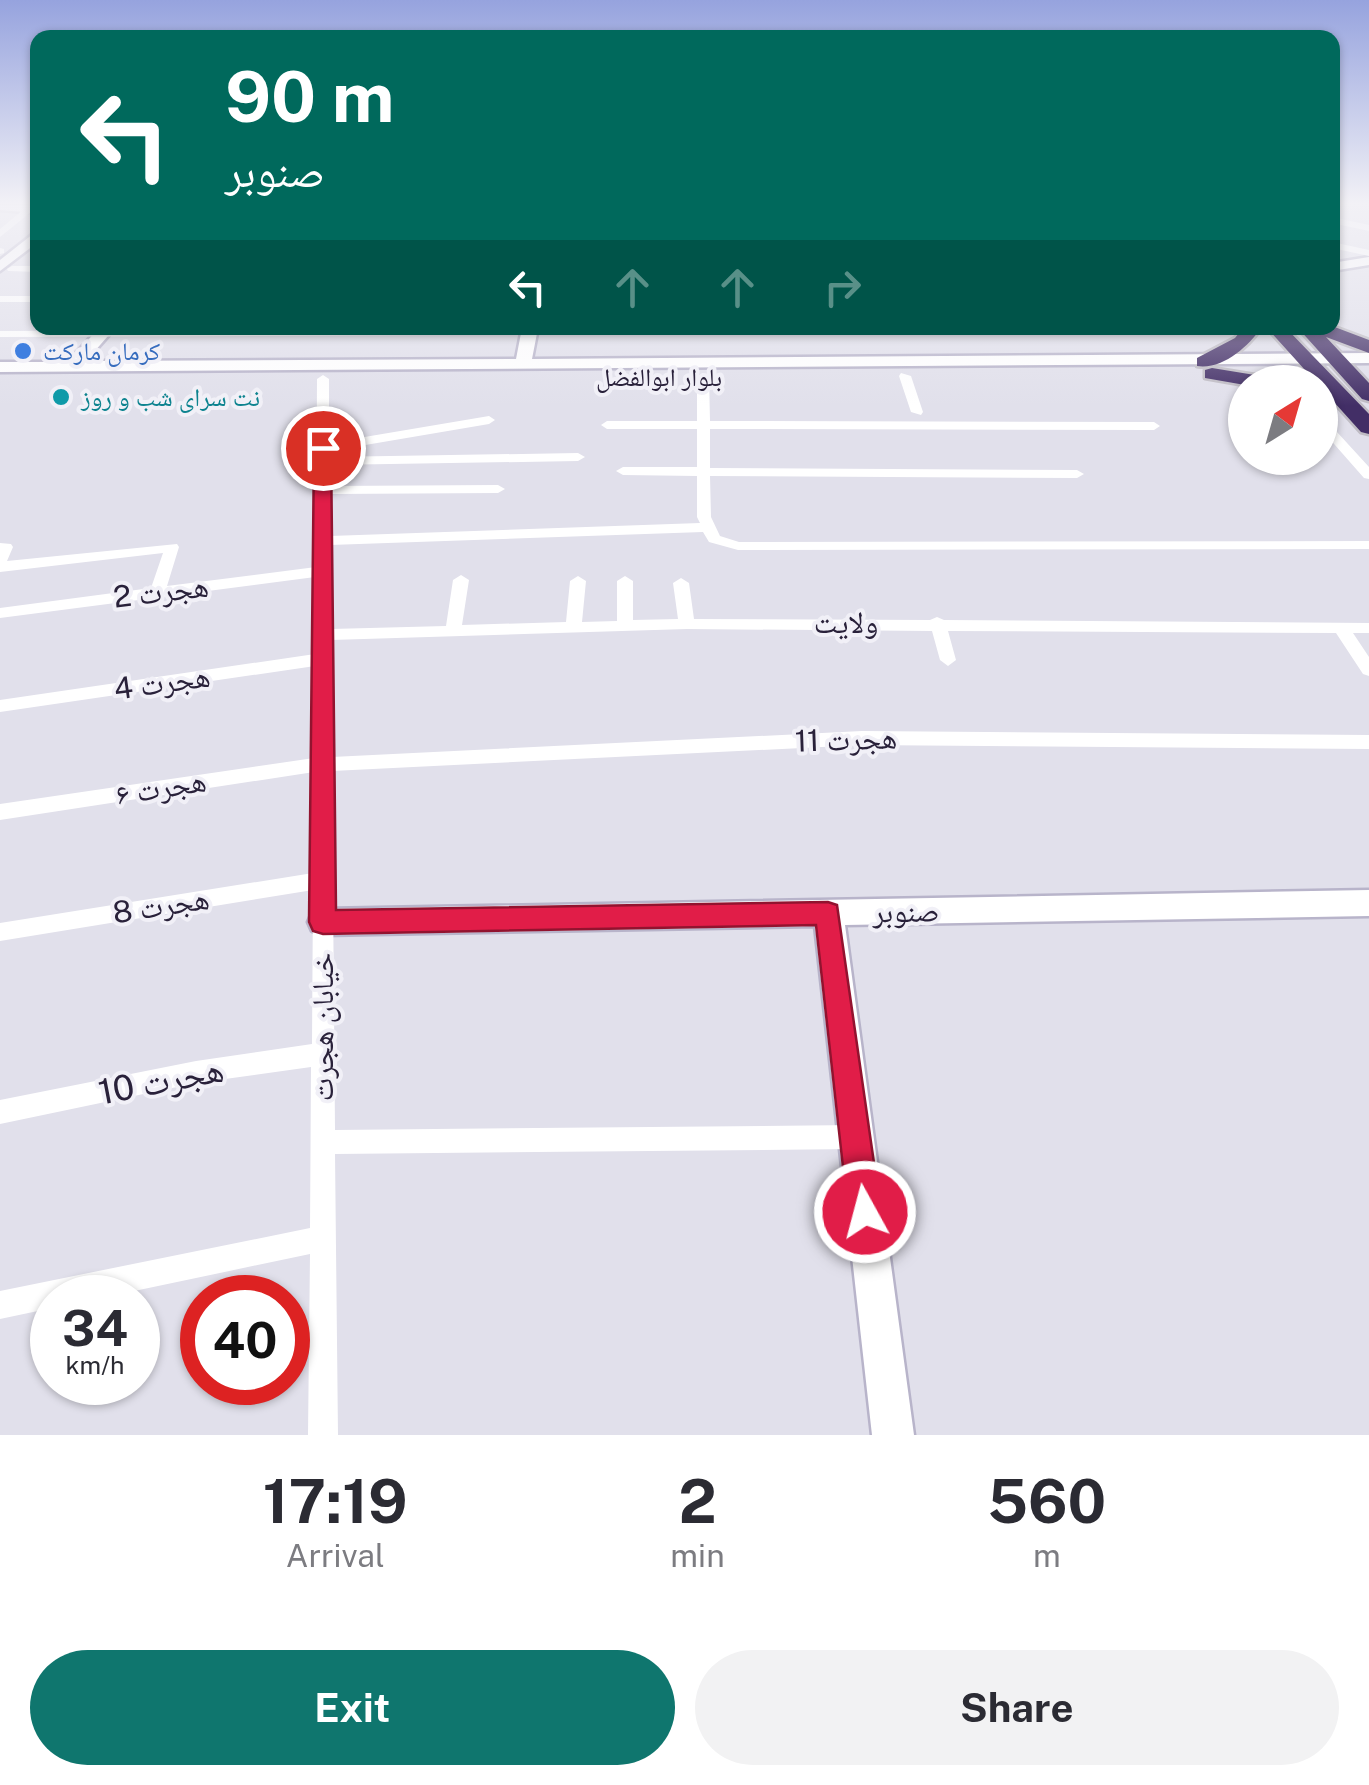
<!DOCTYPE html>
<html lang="en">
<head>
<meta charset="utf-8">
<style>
  body { margin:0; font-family:"Public Sans","Noto Naskh Arabic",sans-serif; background:#f2f2f3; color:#2b2b33; height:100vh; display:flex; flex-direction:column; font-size:38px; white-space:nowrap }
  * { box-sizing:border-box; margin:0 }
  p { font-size:32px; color:#7c7c81 }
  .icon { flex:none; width:55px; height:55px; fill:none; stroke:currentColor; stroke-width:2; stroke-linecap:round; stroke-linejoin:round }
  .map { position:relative; height:1435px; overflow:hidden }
  .panel { display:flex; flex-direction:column; background:#fff; flex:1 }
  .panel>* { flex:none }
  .top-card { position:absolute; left:30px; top:30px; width:1310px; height:305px; border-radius:20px; box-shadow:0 2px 8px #0004; background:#00695c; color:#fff; overflow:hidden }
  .needle { width:65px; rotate:37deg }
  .controls { position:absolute; left:1228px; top:365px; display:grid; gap:20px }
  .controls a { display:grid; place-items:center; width:110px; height:110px; border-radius:50%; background:#fff; box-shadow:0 2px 8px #0004; font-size:50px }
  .speed { position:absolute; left:30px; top:1275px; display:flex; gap:20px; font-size:50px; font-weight:700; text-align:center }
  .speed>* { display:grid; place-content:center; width:130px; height:130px; border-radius:50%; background:#fff; box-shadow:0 2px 8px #0004; line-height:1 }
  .speed small { font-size:25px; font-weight:400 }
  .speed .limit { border:15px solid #d22; background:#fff; color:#111 }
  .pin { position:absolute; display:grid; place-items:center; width:85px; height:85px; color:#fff; margin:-42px; border:5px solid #fff; border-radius:50%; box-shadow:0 2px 10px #0007 }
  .me { position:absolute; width:110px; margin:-55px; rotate:353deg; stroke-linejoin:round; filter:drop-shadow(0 0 8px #0008) }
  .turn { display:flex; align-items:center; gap:35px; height:210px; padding:0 30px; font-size:45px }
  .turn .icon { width:130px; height:130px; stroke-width:2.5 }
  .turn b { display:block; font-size:70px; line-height:85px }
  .lanes { display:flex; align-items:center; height:95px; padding:0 30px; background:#0003; justify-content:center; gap:50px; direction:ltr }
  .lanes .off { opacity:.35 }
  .eta { display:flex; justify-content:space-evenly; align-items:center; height:170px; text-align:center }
  .eta b { font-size:60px; font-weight:700; line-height:70px }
  .action { display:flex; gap:20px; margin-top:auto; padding:20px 30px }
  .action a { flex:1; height:115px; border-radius:60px; background:#0f766e; color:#fff; font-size:40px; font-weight:700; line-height:115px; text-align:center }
  .action a+a { background:#f2f2f3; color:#2b2b33 }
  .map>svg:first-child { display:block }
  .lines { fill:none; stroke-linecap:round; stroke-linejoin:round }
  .secondary-casing { stroke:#b8b4ca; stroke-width:5 }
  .highway-casing { stroke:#bfbcc4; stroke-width:5 }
  .street { fill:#fff; fill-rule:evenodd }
  .secondary { fill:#fff; fill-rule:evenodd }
  .highway { fill:#422e66; fill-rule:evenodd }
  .route { fill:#e11d48; stroke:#92132f; stroke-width:2.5 }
  .shop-dot { fill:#3f7fe0; stroke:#f1f0f7; stroke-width:4 }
  .culture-dot { fill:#0f9aa8; stroke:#f1f0f7; stroke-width:4 }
  .labels { text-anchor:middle; stroke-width:8; stroke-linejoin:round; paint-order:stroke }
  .far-shop-label { font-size:25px; fill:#366cbe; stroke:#f1f0f7; text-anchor:start }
  .far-street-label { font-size:25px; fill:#29213a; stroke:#f1f0f7 }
  .far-culture-label { font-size:25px; fill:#0d838f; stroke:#f1f0f7; text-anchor:start }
  .street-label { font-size:30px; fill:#29213a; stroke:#f1f0f7 }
  .near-street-label { font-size:35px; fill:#29213a; stroke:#f1f0f7 }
</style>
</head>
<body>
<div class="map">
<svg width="1369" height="1435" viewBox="0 0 1369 1435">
  <rect width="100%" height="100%" fill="#e1e0eb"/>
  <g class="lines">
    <!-- secondary casing -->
    <g class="secondary-casing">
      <path id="secondary" d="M0,205H38V213L0,210Z
        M38,230V242L0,271V260Z
        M1369,257V265L1332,271V263Z
        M99,328H115L86,361L516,359L522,328H538L532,359L1369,353V363L0,372V362H68Z
        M1369,890V916L845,925L914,1435H872L815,926L323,935L312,931L308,922L312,913L323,909Z"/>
    </g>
    <!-- highway casing -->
    <g class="highway-casing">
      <path id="highway" d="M1332,326L1369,340V353L1326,337L1369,383V401L1362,399L1298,328Z
        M1243,328H1261C1248,347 1222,370 1197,366V358L1235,338Z
        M1267,328H1286L1369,414V434L1361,432Z
        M1212,368L1261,376L1271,382L1245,385L1205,378V370Z"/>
    </g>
    <!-- street -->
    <path class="street" d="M23,210L31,212L0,237V229Z
      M1332,217L1369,225V231L1332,223Z
      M1332,242L1369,250V256L1332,248Z
      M0,248L4,249V253L0,254Z
      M12,266H38V272L8,271L7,269Z
      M0,296H38V302H0Z
      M712,329L714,331L708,334L0,337V331Z
      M703,373L709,377L710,421L1154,422L1160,426L1154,430L710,429V468L1077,470L1084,474L1077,478L710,476L711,517L720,536L739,542L1369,541V549L738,550L709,542L703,532L330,545L331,629L446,626L453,580L461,575L469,580L462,625L566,622L570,581L578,576L586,581L582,622L617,621V581L625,576L633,581V620L678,619L673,583L681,578L689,583L694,619L930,620L937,617L944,620L1369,623V633H1353L1369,657V676L1363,674L1336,633L948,631L956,660L948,666L940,660L932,631L687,629L331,640L332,757L862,731L1369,735V749L862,745L332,771L335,1130L856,1125L865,1128L868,1137L865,1146L856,1149L335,1154L338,1435H308L310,1254L101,1298H52V1308L0,1319V1291L310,1228L311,1067L196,1083L0,1124V1100L196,1061L312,1044L313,890L0,941V923L313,873L314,772L0,820V804L314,758L315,666L0,712V700L315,654V577L0,618V608L151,588L163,553L0,572V543L11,544L13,547L7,561L177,544L179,547L167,586L316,567L317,379L323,375L329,379V443L489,416L495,420L489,424L330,451V457L578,453L585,457L578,461L330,465V486L498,485L505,489L498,493L330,494V536L700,523L697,517V476L623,475L616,471L623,467H697V429H607L601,425L607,421H697V377Z
      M901,373L911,376L923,412L921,415L911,412L899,376Z
      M1320,420H1326L1369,467V479L1364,478L1320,428Z"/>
    <!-- secondary -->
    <use href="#secondary" class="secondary"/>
    <!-- highway -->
    <use href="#highway" class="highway"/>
  </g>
  <!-- sky -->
  <linearGradient id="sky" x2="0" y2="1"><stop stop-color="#96a3de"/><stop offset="0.5" stop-color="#f2f1f6"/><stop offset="1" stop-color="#f2f1f6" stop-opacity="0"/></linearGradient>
  <rect width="1369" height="406" fill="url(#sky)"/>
  <!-- route -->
  <path class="route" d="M323,442L331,448L336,910L828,902L837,905L881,1212L877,1224L865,1228L853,1224L848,1212L816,925L323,934L313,931L309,922L314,448Z"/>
  <!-- markers -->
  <circle class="shop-dot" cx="23" cy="351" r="10"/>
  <circle class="culture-dot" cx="61" cy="397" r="10"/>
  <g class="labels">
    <!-- far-shop labels -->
    <g class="far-shop-label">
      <text x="43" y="360">کرمان مارکت</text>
    </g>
    <!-- far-street labels -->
    <g class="far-street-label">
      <text x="659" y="386">بلوار ابوالفضل</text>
    </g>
    <!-- far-culture labels -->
    <g class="far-culture-label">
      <text x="81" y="406">نت سرای شب و روز</text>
    </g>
    <!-- street labels -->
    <g class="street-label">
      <text transform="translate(161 592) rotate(-7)" y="10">هجرت 2</text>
      <text x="846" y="633">ولایت</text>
      <text transform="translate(162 683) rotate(-8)" y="10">هجرت 4</text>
      <text transform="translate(846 740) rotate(-2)" y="10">هجرت 11</text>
      <text transform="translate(161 788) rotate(-9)" y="10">هجرت ۶</text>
      <text transform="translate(161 906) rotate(-9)" y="10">هجرت 8</text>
      <text transform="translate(906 912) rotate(-1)" y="10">صنوبر</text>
      <text transform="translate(323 1027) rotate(-90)" y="10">خیابان هجرت</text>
    </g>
    <!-- near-street labels -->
    <g class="near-street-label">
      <text transform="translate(161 1081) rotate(-11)" y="12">هجرت 10</text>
    </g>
  </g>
</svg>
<div class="controls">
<a><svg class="needle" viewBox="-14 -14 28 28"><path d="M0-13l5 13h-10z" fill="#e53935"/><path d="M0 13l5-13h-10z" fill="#7c7c81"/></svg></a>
</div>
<div class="speed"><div>34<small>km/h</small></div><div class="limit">40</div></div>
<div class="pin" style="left:323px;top:448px;background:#d93025"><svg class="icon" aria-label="arrive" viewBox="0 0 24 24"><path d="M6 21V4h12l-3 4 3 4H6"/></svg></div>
<svg class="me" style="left:865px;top:1212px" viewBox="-20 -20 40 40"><circle r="17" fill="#e11d48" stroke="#fff" stroke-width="3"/><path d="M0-11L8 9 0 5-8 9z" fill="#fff"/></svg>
<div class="top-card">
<div class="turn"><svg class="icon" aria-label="left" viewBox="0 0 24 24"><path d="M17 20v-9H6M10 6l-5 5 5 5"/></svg><div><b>90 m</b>صنوبر</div></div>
<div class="lanes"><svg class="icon" aria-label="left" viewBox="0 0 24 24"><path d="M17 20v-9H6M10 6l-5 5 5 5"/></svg><svg class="icon off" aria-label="ahead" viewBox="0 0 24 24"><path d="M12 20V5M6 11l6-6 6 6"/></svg><svg class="icon off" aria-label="ahead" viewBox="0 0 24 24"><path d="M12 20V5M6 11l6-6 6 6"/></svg><svg class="icon off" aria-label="right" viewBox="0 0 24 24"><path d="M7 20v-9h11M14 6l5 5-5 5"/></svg></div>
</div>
</div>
<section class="panel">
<div class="eta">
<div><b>17:19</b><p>Arrival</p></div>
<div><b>2</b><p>min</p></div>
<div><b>560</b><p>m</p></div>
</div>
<div class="action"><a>Exit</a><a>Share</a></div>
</section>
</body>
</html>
